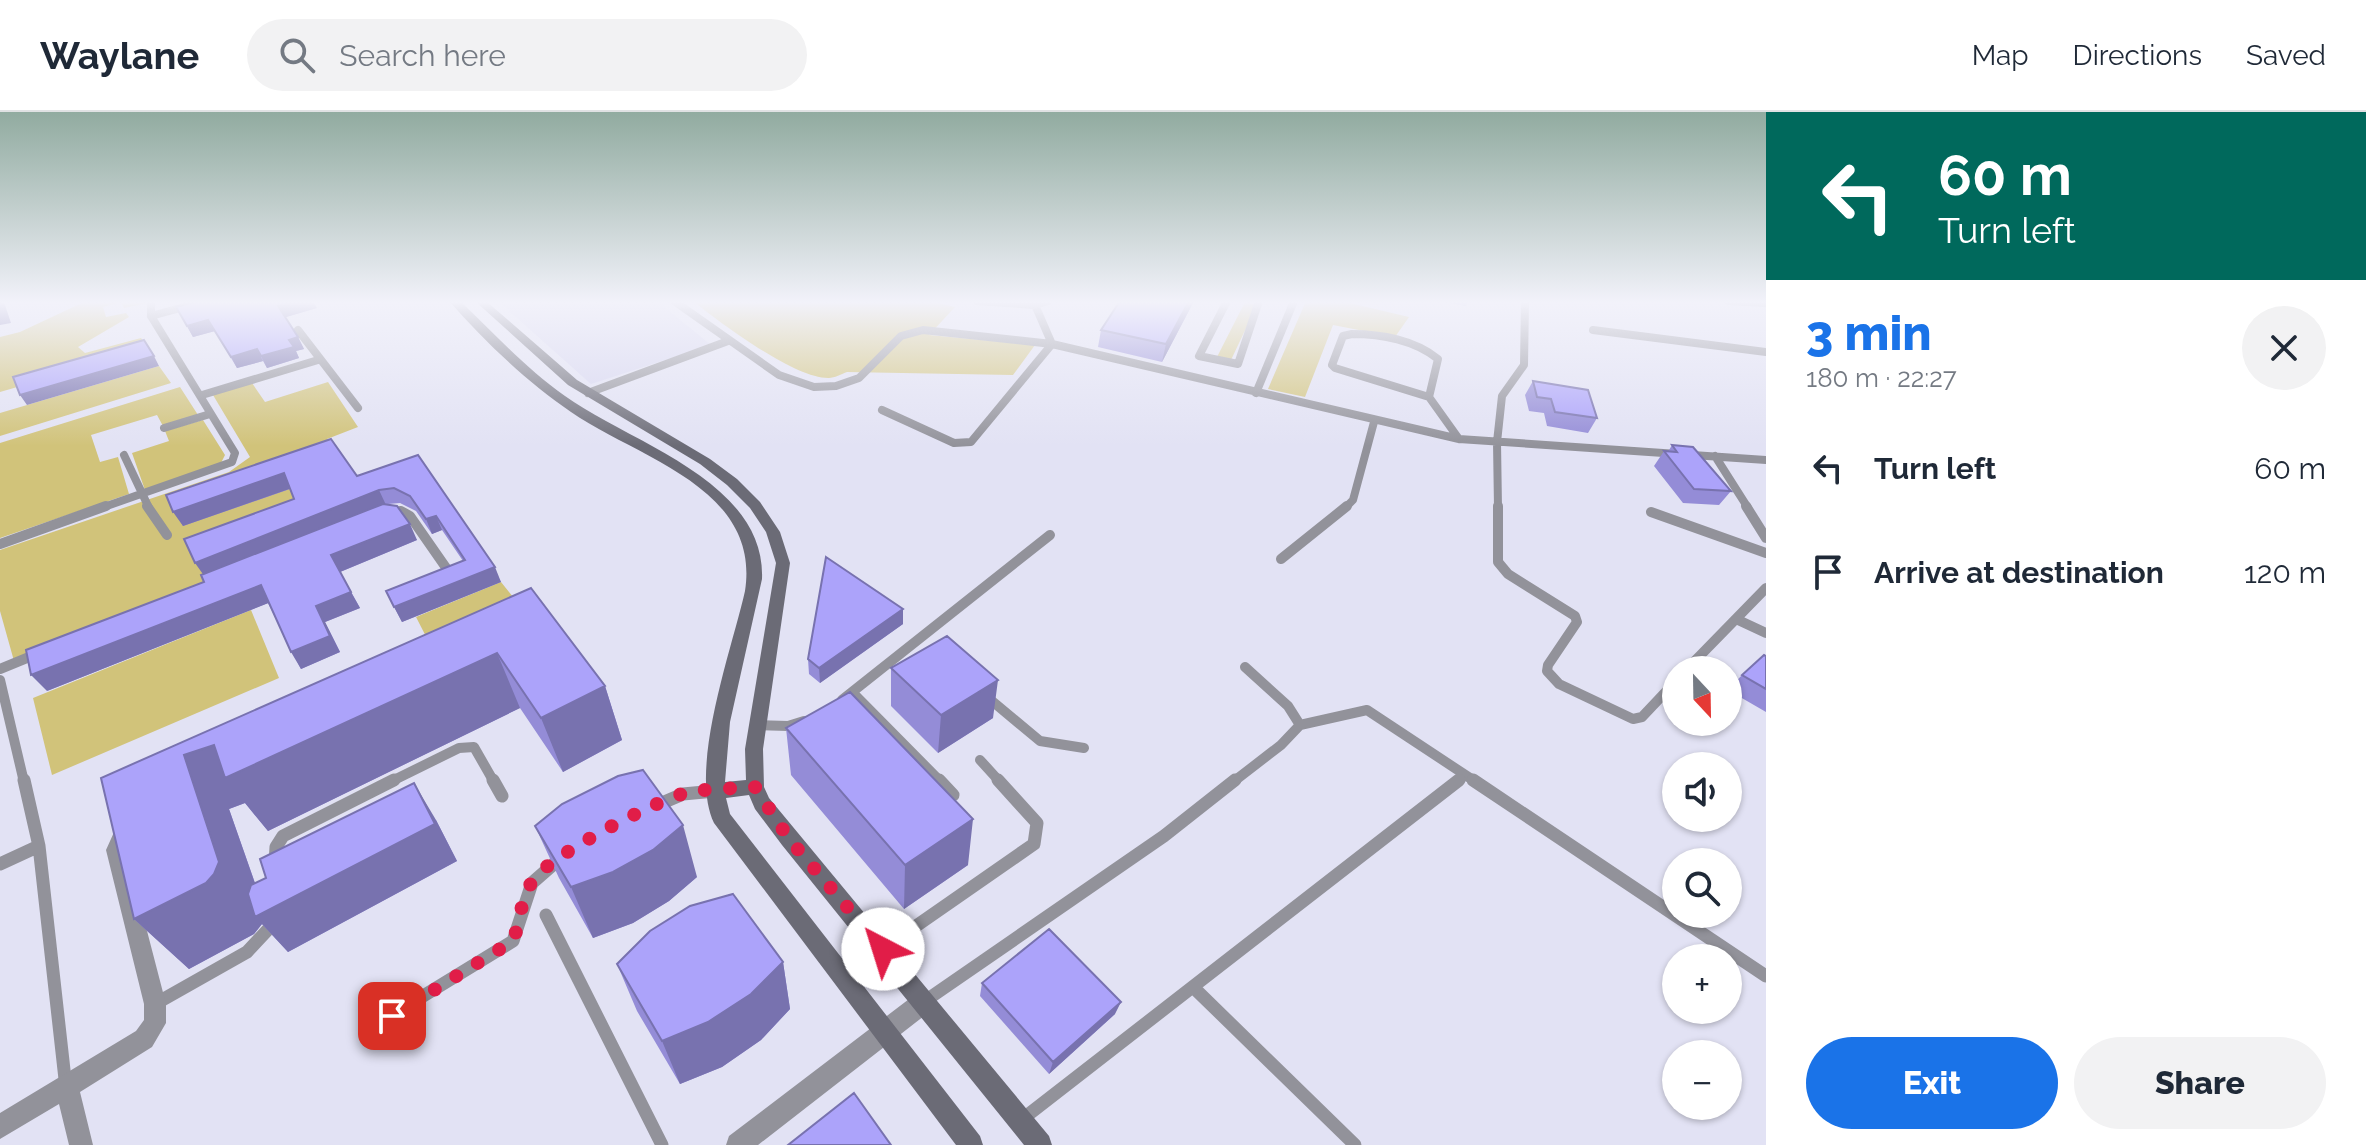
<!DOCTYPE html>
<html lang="en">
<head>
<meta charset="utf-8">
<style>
  body { margin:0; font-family:Raleway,sans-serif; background:#f2f2f3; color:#1f2937; height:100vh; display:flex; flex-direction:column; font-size:30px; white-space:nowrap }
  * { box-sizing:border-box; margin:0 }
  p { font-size:26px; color:#747a83 }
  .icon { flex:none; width:44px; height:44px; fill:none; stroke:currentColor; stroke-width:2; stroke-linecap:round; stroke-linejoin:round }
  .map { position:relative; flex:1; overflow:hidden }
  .sheet { display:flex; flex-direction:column; background:#fff; width:600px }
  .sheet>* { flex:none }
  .banner { background:#00695c; color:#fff; overflow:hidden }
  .needle { width:52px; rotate:158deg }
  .buttons { position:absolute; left:1662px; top:544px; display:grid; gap:16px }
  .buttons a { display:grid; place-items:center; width:80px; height:80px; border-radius:50%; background:#fff; box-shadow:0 2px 6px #0004; font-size:40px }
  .pin { position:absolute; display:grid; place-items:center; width:68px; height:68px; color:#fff; margin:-34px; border-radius:16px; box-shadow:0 4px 12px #0006 }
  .me { position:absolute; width:88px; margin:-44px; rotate:320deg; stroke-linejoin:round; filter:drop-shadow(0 0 6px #0008) }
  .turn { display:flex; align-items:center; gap:28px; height:168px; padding:0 40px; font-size:36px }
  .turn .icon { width:104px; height:104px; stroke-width:2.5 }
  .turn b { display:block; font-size:56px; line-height:68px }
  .round { display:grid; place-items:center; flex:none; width:84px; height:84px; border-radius:42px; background:#f2f2f3 }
  .summary { display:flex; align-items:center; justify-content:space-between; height:136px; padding:0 40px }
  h1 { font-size:48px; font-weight:800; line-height:60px; color:#1a73e8 }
  .cta { display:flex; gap:16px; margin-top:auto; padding:16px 40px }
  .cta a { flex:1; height:92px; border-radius:48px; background:#1a73e8; color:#fff; font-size:32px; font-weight:800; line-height:92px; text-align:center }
  .cta a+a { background:#f2f2f3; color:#1f2937 }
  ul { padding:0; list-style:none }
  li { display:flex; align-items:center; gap:24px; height:104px; padding:0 40px }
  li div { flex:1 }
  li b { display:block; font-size:30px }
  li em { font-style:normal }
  header { display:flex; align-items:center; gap:48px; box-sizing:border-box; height:112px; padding:0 40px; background:#fff; border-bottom:2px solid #e0e1e3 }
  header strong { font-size:38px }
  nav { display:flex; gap:44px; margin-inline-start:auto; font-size:28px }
  .search { width:560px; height:72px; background:#f2f2f3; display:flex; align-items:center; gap:20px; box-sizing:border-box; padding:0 28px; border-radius:44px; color:#747a83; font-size:30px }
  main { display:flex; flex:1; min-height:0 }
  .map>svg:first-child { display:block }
  .built { fill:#d7d6f0 }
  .green { fill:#d1c37a }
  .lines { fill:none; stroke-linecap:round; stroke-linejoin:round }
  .service-far2 { stroke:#92929a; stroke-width:8 }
  .service-far1 { stroke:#92929a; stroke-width:10 }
  .service { stroke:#92929a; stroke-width:13 }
  .minor { fill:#92929a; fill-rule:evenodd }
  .secondary { fill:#6b6b76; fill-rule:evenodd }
  .wall { fill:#948cd7 }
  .shaded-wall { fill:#7872af }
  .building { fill:#aca3fa; stroke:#7872af; stroke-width:2 }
  .route { stroke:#e11d48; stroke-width:14; stroke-dasharray:0 25.2 }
</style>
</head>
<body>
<header>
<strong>Waylane</strong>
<div class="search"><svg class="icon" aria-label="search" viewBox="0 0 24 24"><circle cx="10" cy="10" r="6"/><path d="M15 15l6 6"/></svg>Search here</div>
<nav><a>Map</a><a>Directions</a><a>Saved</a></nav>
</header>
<main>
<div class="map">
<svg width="1766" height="1033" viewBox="0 0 1766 1033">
  <rect width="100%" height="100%" fill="#e2e2f4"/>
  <!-- built -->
  <path class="built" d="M498,189H657L711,233L591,272Z"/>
  <!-- green -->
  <path class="green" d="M86,189L148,191L124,196L121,190L103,195L106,205L126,201L129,205L78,235L85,241L141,226L149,237L0,280V225L20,220Z
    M693,189H929L955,195L929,223L1035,233L1013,263L847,260C842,262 834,266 829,266C795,267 719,210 693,189Z
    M1306,189H1341L1409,205L1395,225L1333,213L1305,285L1268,277Z
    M1245,190L1257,193L1231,248L1217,245Z
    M159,254L171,271L0,324V301Z
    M328,270L358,315L327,327L380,410L14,549L0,499V438L229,360L250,345L213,283L252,271L265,290Z
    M180,275L198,303L163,314L157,303L91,323L100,350L118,345L129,382L0,426V331Z
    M203,308L225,343L221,351L145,378L132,341L169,329L165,319Z
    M501,470L543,522L435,542L416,505Z
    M251,498L279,566L52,663L33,586Z"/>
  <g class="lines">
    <!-- service-far2 -->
    <path class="service-far2" d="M151,189V204
      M674,189L779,263L814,275L836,274L859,266L901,224L923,218L1052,232L1459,327L1766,348
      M977,189L1035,193L1048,189
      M1227,189L1199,244L1238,252L1259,189
      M1729,189L1766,191
      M1035,193L1052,232
      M298,218L358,296
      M1593,218L1766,240
      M1352,222C1381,222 1415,228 1438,247L1429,285L1335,256L1332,253L1343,224Z
      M588,281L728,229
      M1256,281L1294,189
      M202,283L318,248
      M1429,285L1459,327
      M882,298L954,331L971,330L1052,232
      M164,316L210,302
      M124,343L149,396
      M1715,344L1748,396
      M101,396L232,350L235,341L151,204L206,189
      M1345,396L1353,388L1374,310
      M1498,396L1497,330L1502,284L1524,253L1525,189"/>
    <!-- service-far1 -->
    <path class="service-far1" d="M147,394L167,423
      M1498,394V450L1508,462L1575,504L1577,510L1548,553L1547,559L1559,572L1633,607L1642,605L1676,569
      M1746,394L1766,426
      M1651,400L1766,441
      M388,401L401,399L410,404L449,460
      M0,432L106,394
      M1281,447L1347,394
      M1736,507L1766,521
      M0,557L39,541
      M1686,558L1766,476
      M0,568L24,670
      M853,581L941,670
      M986,584L1040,629L1084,636
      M842,588L1050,423
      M758,613L788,614L804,609
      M1300,613L1367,598L1476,670
      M980,648L1000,670
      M390,670L459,636L474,635L494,670
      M1233,670L1281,633L1300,613L1288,594L1245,555
      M1456,670L1463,665"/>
    <!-- service -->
    <path class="service" d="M24,668L39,734L66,976
      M493,668L502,684
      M939,668L953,683
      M1473,668L1766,864
      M655,694L683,682L715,679
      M275,751L276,735L283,724L394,668
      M0,752L39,734
      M546,803L662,1033
      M883,837L1034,732L1037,711L998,668
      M1193,875L1355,1033
      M925,889L1164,724L1235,668
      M155,892L247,840L274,811
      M366,919L513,829L532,771L564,743
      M1020,1009L1459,668"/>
    <!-- minor -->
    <path class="minor" d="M130,711L137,713L140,719C136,727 129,730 126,738L166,892V911L152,935L80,980L93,1033H69L59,992L0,1027V1001L136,919L144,908V892L106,738L115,718Z
      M925,878L933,881L936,889L933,897L758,1033H726L729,1024L917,881Z"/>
    <!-- secondary -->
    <path class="secondary" d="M449,189H460C494,221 526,257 565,284C630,331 766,369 762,467L730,610L725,670L746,668L745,637L776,451L766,420L750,396L727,373L700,352L568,273L475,189H486L577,268L710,347L737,367L760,390L780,420L790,451L763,637L764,675L769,686L1049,1024L1052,1033H1024L782,733L755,697L749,683L726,686L730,702L980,1024L983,1033H956L714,711C688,657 732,537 745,479C761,375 637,346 571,300C527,270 484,229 449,189Z"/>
  </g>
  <!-- wall -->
  <path class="wall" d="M1120,189H1194L1162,250L1098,235L1101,218Z
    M1434,189H1468L1466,194Z
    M176,195L317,196L285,205L298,225L304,237L296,239L299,246L267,256L263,249L237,256L215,219L193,225Z
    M1533,269L1597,306L1588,321L1547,314L1544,301L1529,299L1525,283Z
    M1672,333L1731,379L1719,393L1683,391L1654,354L1664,339L1668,340Z
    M418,343L501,470L402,510L386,479L463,449L442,418L432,422L416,399L400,391L388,392L417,428L340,460L360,496L325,510L340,540L301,557L268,491L47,579L204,470V463L294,387L290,377L183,414L166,383L357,364Z
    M531,476L605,574L622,628L563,660L520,596L268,719L245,691L229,697L255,771L436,708L457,749L288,840L262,812L254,822L189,857L134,807L101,666Z
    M903,497V512L820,571L809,562L808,547Z
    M1766,544V600L1728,578L1742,563Z
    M891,556L993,606L938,641L891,594Z
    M786,616L968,753L904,797L791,663Z
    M535,714L697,765L669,789L633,811L593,826L559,766Z
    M783,850L790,897L761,928L722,955L680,972L637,899L617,852Z
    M982,871L1115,902L1049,962L980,884Z"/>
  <!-- shaded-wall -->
  <path class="shaded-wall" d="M0,189H3L5,193L11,211L0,213Z
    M298,189H313L317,196L283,206L278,194Z
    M1189,189H1194L1162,250L1166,232Z
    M208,208L215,219L193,225L187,214Z
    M298,225L304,237L296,239L299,246L267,256L261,244L289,228Z
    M257,237L263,249L237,256L231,245Z
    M154,244L159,254L27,293L20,283Z
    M284,361L292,376L183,414L173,400Z
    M379,378L386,393L205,465L195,451Z
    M436,404L442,418L432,422L426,407Z
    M410,412L417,428L340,460L331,443Z
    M495,455L501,470L402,510L394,495Z
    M261,473L271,490L47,579L31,563Z
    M351,480L360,496L325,510L340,540L301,557L291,540L316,494Z
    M903,497V512L820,571L819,556Z
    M497,541L520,596L268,719L245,691L229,697L265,800L414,671L436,708L457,749L288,840L262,812L254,822L189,857L134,807L184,643Z
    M998,568L993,606L938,641L941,603Z
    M605,574L622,628L563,660L541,606Z
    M973,707L968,753L904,797L905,753Z
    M683,713L697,765L669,789L633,811L593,826L571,775Z
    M783,850L790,897L761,928L722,955L680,972L662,929Z
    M1121,890L1115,902L1049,962L1053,950Z"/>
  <!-- building -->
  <path class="building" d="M199,189H298L278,194L298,225L289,228L294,235L261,244L257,237L231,245L208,208L187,214L176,195Z
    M1120,189H1189L1166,232L1101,218Z
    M144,228L154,244L20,283L13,265Z
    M1533,269L1588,278L1597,306L1555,300L1551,287L1537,285Z
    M331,327L357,364L418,343L495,455L394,495L386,479L465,448L436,404L426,407L410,384L394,376L379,378L195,451L184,427L294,387L284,361L173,400L166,383Z
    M1672,333L1693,335L1731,379L1694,377L1664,339L1677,340Z
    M383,392L397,394L410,412L331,443L351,480L316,494L330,524L291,540L261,473L31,563L26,538L204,470L201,463Z
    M826,445L903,497L819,556L808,547Z
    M531,476L605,574L541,606L497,541L225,666L214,633L184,643L219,750L214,762L206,771L134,807L101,666Z
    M947,524L998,568L941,603L891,556Z
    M1764,543L1766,544V577L1742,563Z
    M850,580L973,707L905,753L786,616Z
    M643,658L683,713L653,738L613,760L571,775L535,714L562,692L618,664Z
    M414,671L435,712L255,805L248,782L251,773L266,766L260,747Z
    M733,782L783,850L751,882L708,910L662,929L617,852L650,819L690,794Z
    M1049,817L1121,890L1053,950L982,871Z
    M854,981L891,1033H788Z"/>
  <!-- sky -->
  <linearGradient id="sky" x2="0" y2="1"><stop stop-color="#91aba0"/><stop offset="0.57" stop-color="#f2f2fa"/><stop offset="1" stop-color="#f2f2fa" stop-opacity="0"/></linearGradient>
  <rect width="1766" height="334" fill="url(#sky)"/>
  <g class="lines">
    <!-- route -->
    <path class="route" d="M392,904L513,829C521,808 520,786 534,767C553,742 650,692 682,682C703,676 732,677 755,675L789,727L883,837"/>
  </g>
</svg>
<div class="buttons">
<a><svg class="needle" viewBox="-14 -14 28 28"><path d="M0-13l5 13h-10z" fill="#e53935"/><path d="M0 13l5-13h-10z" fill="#747a83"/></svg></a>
<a><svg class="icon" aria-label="sound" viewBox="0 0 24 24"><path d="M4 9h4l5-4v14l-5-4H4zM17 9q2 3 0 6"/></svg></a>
<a><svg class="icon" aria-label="search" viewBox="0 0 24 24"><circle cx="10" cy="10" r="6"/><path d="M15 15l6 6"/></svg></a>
<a>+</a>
<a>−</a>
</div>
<div class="pin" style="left:392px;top:904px;background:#d93025"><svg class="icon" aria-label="arrive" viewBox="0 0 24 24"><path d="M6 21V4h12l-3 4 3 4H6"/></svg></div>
<svg class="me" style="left:883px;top:837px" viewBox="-20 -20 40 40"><circle r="19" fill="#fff"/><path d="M0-13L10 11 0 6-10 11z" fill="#e11d48"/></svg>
</div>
<section class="sheet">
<div class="banner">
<div class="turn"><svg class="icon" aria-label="left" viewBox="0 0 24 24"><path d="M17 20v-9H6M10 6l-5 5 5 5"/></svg><div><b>60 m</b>Turn left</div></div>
</div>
<div class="summary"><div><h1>3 min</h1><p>180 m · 22:27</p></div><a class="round"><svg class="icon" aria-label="close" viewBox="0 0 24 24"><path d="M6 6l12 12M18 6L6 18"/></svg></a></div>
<ul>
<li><svg class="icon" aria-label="left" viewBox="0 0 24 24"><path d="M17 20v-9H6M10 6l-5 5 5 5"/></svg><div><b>Turn left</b></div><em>60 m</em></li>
<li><svg class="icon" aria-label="arrive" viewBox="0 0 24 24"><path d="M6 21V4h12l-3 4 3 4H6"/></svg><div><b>Arrive at destination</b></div><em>120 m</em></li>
</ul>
<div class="cta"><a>Exit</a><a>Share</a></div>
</section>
</main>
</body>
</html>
